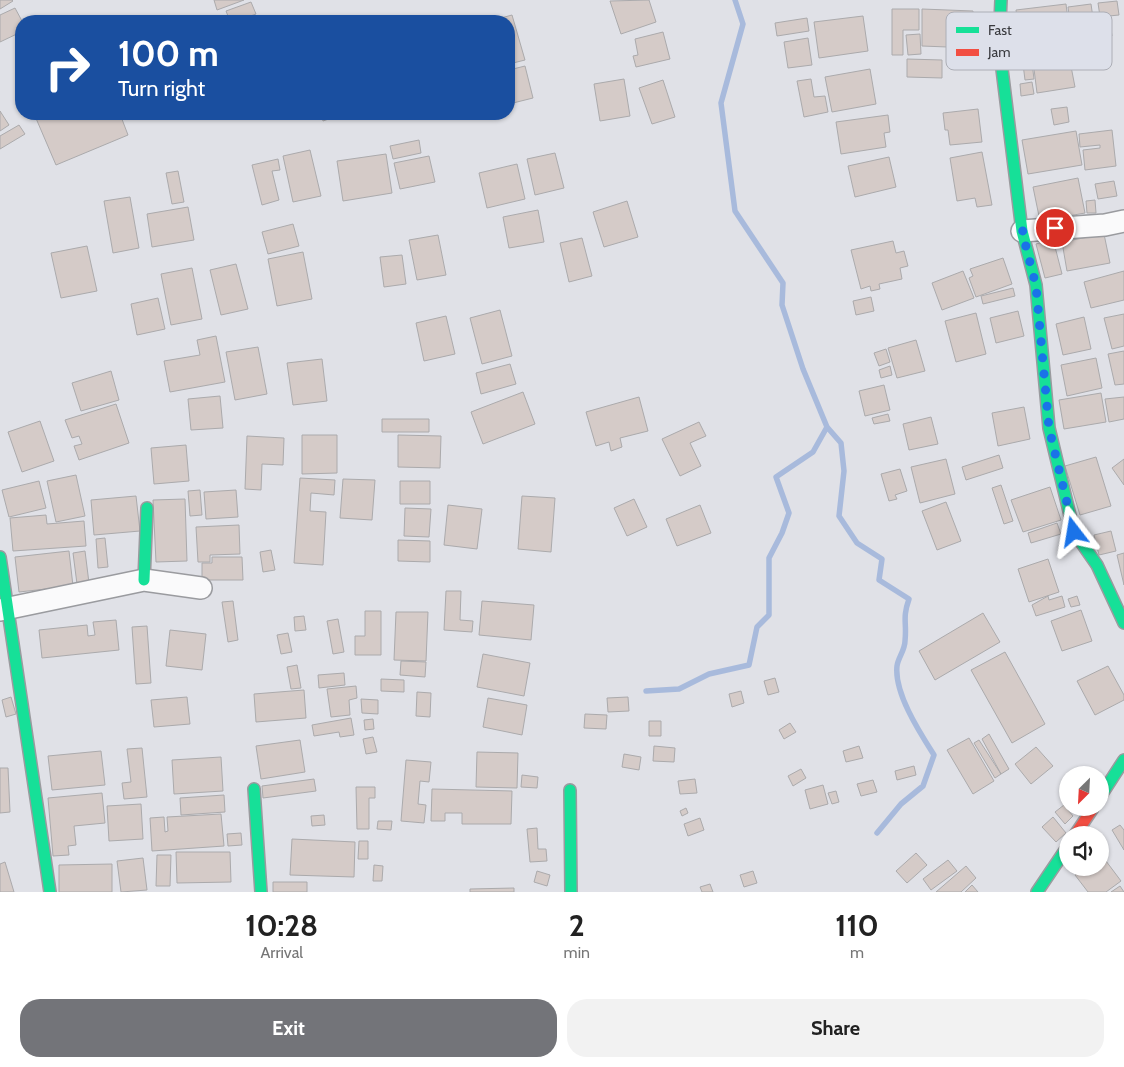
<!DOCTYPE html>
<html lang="en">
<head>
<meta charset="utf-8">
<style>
  body { margin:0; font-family:Cabin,sans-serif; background:#f2f2f2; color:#222; height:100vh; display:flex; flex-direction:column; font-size:19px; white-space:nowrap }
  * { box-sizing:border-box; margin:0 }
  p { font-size:16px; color:#767676 }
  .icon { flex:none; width:28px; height:28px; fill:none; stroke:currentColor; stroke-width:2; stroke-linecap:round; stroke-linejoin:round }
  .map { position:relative; height:892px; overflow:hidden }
  .sheet { display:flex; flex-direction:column; background:#fff; flex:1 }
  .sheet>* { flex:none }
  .top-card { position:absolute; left:15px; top:15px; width:500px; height:105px; border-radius:20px; box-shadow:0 1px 4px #0004; background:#1a4fa0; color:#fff; overflow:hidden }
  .needle { width:32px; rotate:204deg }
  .tools { position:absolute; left:1059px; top:766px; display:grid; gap:10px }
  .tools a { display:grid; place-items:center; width:50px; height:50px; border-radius:50%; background:#fff; box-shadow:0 1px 4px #0004; font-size:25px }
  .pin { position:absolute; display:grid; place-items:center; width:42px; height:42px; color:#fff; margin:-21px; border:2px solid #fff; border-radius:50%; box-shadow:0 1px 5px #0007 }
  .me { position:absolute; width:55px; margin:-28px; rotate:346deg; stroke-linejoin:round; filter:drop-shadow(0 0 4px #0008) }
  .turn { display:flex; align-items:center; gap:18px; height:105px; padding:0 20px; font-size:22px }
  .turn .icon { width:65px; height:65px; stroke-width:2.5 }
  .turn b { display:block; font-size:35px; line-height:42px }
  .eta { display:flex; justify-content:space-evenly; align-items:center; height:85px; text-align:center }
  .eta b { font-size:30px; font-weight:700; line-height:35px }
  .button { display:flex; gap:10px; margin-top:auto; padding:10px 20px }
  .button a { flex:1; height:58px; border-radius:20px; background:#737479; color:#fff; font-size:20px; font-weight:700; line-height:58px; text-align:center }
  .button a+a { background:#f2f2f2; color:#222 }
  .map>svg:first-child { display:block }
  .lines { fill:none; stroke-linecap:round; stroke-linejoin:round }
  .stream { stroke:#a8badc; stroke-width:5.5 }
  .building { fill:#d5cbc8; stroke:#abaaac }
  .street-casing { stroke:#9a9b9f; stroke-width:24 }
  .fast-casing { stroke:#9a9b9f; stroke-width:14 }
  .jam-casing { stroke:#9a9b9f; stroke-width:14 }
  .street { stroke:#fafafb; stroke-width:21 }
  .fast { stroke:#16e098; stroke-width:11 }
  .jam { stroke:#f24e42; stroke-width:11 }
  .route { stroke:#1a73e8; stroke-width:9; stroke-dasharray:0 16.2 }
  .key { fill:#dde0ea; stroke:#acaeb6; stroke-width:1 }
  .key-label { font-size:14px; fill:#393a3e }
</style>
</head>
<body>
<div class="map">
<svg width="1124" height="892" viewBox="0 0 1124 892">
  <rect width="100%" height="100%" fill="#e0e1e7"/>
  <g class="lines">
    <!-- stream -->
    <path class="stream" d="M735,0L743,24L721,103L735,211L783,283L782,305L803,369L827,427L841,443L844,471L839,516L857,543L882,559L879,580L909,599C902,619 907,622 905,641C905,650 898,658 897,666C894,693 920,733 934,755L923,786L901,804L877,833
      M646,691L679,689L709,674L749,665L757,627L769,615V558L782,533L789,513L776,477L813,452L827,427"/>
  </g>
  <!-- building -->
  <path class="building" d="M0,0H12L13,1L0,9Z
    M214,0H244L217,10Z
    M649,0L656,22L621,34L610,1Z
    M1117,1L1119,15L1109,16L1112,36L1103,37L1098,3Z
    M251,2L256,14L237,21H230L226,11Z
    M1066,4L1070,37L1020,43L1016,10Z
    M1091,4L1094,25L1089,26L1091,42L1080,43L1077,23L1070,24L1068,7Z
    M15,8L22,21L21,32L0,42V15Z
    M892,9H919V30H903V55H892Z
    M922,9L973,11V48L922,46Z
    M512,15L525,60L509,64V21H490Z
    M863,16L868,51L819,58L814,22Z
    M807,18L809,31L777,36L775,23Z
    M663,32L670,59L636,67L633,56L638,55L635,39Z
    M920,34L921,54L908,55L906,35Z
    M808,38L812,65L788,68L784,42Z
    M1062,51L1063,57L1069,56L1075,87L1037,93L1033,61L1042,60L1041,56Z
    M1031,55L1034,79L1025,80L1022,56Z
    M907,59L942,60V78L907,77Z
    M525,66L533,98L509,104V70Z
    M870,69L876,104L832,112L825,77Z
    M624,79L630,116L600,121L594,84Z
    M811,79L814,97L825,96L828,112L804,117L797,81Z
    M663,80L675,117L652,124L639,88Z
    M1032,82L1034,94L1021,96L1020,84Z
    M1067,107L1069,122L1054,125L1051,109Z
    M978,109L982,142L950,145L948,130H945L943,113Z
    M0,111L9,125L0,131Z
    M40,114H120L128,135L56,165L35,116Z
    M321,114H336L337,116L323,121Z
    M888,115L890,132L884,133L886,147L841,154L836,122Z
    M19,125L25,134L0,149V136Z
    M1112,130L1116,166L1085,170L1083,150L1100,148V145L1080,147L1079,134Z
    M1076,131L1082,165L1028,174L1022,140Z
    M419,140L421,153L393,159L390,146Z
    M310,150L321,196L293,202L283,156Z
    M982,152L992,205L977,207L975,198L957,201L950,158Z
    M555,153L564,188L535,195L527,159Z
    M386,154L392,193L343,201L337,161Z
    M429,156L435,182L400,189L394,163Z
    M889,157L896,187L855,197L848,166Z
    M278,159L280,170L272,171L279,200L262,205L252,165Z
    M517,164L525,199L487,208L479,173Z
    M178,171L184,202L172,204L166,173Z
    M1078,178L1085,213L1040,221L1033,187Z
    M1114,181L1117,196L1098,199L1095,184Z
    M130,197L139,248L113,253L104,201Z
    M1095,200L1096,213H1087L1086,201Z
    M627,201L638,237L604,247L593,212Z
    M188,207L194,240L152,247L147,214Z
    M538,210L544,242L509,248L503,217Z
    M293,224L299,246L268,254L262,232Z
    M1104,234L1110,263L1067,271L1062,242Z
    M438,235L446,275L417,280L409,240Z
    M582,238L592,276L569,282L560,243Z
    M1053,239L1062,274L1045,278L1036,244Z
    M893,241L896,253L904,251L908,266L900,268L902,279L879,284L880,289L871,291L870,286L861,289L851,250Z
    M87,246L97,291L61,298L51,253Z
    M303,252L312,299L277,306L268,259Z
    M402,255L406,284L384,287L380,257Z
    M1003,258L1012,284L976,297L969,278L973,276L970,269Z
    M236,264L248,309L221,315L210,270Z
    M192,268L202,319L171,325L161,274Z
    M963,271L974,298L942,310L932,283Z
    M1124,271V300L1091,308L1084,282Z
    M1013,288L1015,296L983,304L981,296Z
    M871,297L874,311L856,315L853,301Z
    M158,298L165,329L137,335L131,304Z
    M500,310L512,356L482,364L470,318Z
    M1018,311L1024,336L996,343L990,318Z
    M976,313L986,354L956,362L945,321Z
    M1124,314V346L1112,349L1104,318Z
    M446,316L455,354L424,361L416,323Z
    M1084,317L1091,349L1063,355L1056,324Z
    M216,336L225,382L170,392L164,361L200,355L197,340Z
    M916,340L925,371L897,378L888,348Z
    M258,347L267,394L235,400L226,352Z
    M886,349L890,362L879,366L874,353Z
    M1124,351V384L1115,385L1108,354Z
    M1096,358L1102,388L1067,396L1061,365Z
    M322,359L327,401L293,405L287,363Z
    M510,364L516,384L481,394L476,373Z
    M890,366L892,375L881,378L879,370Z
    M111,371L119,400L81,411L72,383Z
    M884,385L890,410L865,416L859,391Z
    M523,392L535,424L483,444L471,412Z
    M1101,393L1106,422L1064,429L1059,400Z
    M220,396L223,428L191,430L188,399Z
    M639,397L648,431L620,438L622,447L611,451L609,442L596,446L586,412Z
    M1124,397V419L1109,422L1105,399Z
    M116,404L129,443L79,460L74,446L82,444L79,436L72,438L65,420Z
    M1024,407L1030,439L998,446L992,413Z
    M888,414L890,421L874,424L872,418Z
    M931,417L938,444L909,450L903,424Z
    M382,419H429V432H382Z
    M40,421L54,461L22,472L8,432Z
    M699,422L706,436L690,443L701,466L680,476L662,439Z
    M302,435H337V473L302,474Z
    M398,435L441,436L440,468L398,467Z
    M247,436L284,438L283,465L262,464L261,490L245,489Z
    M186,445L189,481L154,484L151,448Z
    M999,455L1003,468L966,480L962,467Z
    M1096,457L1111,506L1080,515L1065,466Z
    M946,459L955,494L920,503L911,467Z
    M1124,459V485L1112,468Z
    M900,469L907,491L895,495L897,499L889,501L881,474Z
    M76,475L85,516L56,522L47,481Z
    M300,478L335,480L334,495L311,493L310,511L326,512L323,565L294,563Z
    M343,479L375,480L372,520L340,518Z
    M39,481L46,508L9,517L2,490Z
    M400,481H430V504H400Z
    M1001,485L1013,521L1004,524L992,488Z
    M1050,487L1061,520L1023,532L1011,500Z
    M200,490L202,515L190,516L188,491Z
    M236,490L238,517L206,519L204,492Z
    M136,496L140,531L94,535L91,500Z
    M522,496L555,498L551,552L518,549Z
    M185,499L187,561L156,562L153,500Z
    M634,499L647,527L627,536L614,508Z
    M946,502L961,541L937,550L922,511Z
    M448,505L482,509L477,549L444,545Z
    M700,505L711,533L677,546L666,519Z
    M405,508L431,509L429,537L404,536Z
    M46,515L47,524L84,521L86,546L13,551L10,518Z
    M1057,523L1061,534L1031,543L1028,533Z
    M239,525L240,554L210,555V562H198L196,527Z
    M1111,531L1116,551L1099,555L1094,535Z
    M105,538L108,567L98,568L96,539Z
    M398,540L430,541V562L398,561Z
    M271,550L275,570L263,572L260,552Z
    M69,551L73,586L19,592L15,557Z
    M85,551L89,583L77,584L73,553Z
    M1124,553V585L1117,555Z
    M212,557H242L243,580H202V563H212Z
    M1048,559L1059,592L1029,602L1018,569Z
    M446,591H461L460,620L473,621L472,632L444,630Z
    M1048,596L1049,600L1062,596L1065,607L1036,616L1032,605Z
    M1077,596L1080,605L1071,607L1068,599Z
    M233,601L238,640L228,642L222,602Z
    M482,601L534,605L531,640L479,635Z
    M1081,610L1092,641L1062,651L1051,621Z
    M365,611H381V655H355V636H365Z
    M396,612H428L426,661L394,660Z
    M983,613L1000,642L935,680L919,651Z
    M304,616L306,630L295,631L294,617Z
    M338,619L344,652L333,654L327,621Z
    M116,620L119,650L42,658L39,630L87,625L88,636L95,635L93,622Z
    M147,626L151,683L136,684L132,627Z
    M170,630L206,634L202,670L166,666Z
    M288,633L292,652L281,654L277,635Z
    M1005,652L1045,724L1012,743L971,670Z
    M483,654L530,663L524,696L477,687Z
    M401,661L426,662L425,677L400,675Z
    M297,665L301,688L291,689L287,667Z
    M1108,666L1124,695V700L1095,715L1077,681Z
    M344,673L345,685L319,688L318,675Z
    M775,678L779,692L768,695L764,681Z
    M381,679L404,680V692L381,691Z
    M356,686L357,698L349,700L350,715L331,717L327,689Z
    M304,690L306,718L256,722L254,694Z
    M741,691L744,703L732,707L729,694Z
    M417,692L431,693L430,717L416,716Z
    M11,697L16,714L6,717L2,700Z
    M187,697L190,724L154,727L151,700Z
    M628,697L629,711L608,712L607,698Z
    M488,698L527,705L522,735L483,727Z
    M361,699L378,700V714L362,713Z
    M585,714L607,715L606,729L584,728Z
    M351,718L354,735L340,737L339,732L314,736L312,725Z
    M373,719L374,729L365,730L364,720Z
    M649,721H661V736H649Z
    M790,723L796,732L784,739L779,730Z
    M989,734L1009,769L1001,774L982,739Z
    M373,737L377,752L366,754L363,739Z
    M969,738L994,781L973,794L947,750Z
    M300,740L305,772L261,779L256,746Z
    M979,740L1001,774L995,778L974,743Z
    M654,746L675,748L674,762L653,761Z
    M859,746L863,758L846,762L843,751Z
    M1036,747L1053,766L1031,784L1015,764Z
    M142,748L147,797L124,799L122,783L131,782L127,749Z
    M101,751L105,785L52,790L48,756Z
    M477,752L518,753L517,788L476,787Z
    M624,754L641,757L639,770L622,767Z
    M221,757L223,791L174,794L172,760Z
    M406,760L431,762L429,782L420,781L418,804L426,805L424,823L401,821Z
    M914,766L916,775L897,780L895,771Z
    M0,768H8L10,812L0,813Z
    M801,769L806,778L793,786L788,776Z
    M522,775L538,777L537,788L521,787Z
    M314,779L316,791L263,798L262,786Z
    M695,779L697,793L680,794L678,781Z
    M873,780L877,792L861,796L857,784Z
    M823,785L828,804L810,809L805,790Z
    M356,787H375V798H369V829H357Z
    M432,789L512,791L511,824H462V813H445V821H431Z
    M836,791L839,802L832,804L828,793Z
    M102,793L105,823L74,826L76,845L68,846L69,855L53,856L48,798Z
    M224,795L225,812L181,815L180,798Z
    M141,804L143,839L109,841L107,806Z
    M1064,805L1073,816L1065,824L1055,812Z
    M686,808L688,813L682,816L680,811Z
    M221,814L224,846L152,851L150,818L164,817L165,832L168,831L167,817Z
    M324,815L325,825L312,826L311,816Z
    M1053,817L1066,833L1056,842L1042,827Z
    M700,818L704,830L688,836L684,824Z
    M378,821H392L391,830L377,829Z
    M1120,825L1124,830V850L1112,830Z
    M537,828L538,849H546L547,861L530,862L527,829Z
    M241,833L242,845L228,846L227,834Z
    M292,839L355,842L354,877L290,875Z
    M359,841H368V859H358Z
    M176,852H230L231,882L177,883Z
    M916,853L927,865L907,883L896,871Z
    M1100,853L1121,881L1106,892H1088L1075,875L1085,868H1100Z
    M157,855H171L170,886H156Z
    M143,858L147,890L121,892L117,861Z
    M948,860L957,871L931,890L923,879Z
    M5,862L14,892H0V864Z
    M112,864V892H59V865Z
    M374,865L383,866L382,881H373Z
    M966,866L976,878L961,892H936Z
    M537,871L550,875L547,886L534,882Z
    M753,871L757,883L744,887L740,875Z
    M273,882H307V892H273Z
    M710,884L713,892H702L700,887Z
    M972,885L978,892H965Z
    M1120,886L1124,892H1111Z
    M514,888V892H470V889Z"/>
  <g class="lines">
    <!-- street casing -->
    <g class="street-casing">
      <path id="street" d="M1022,231L1105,225L1124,221
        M0,610L144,580L201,588"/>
    </g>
    <!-- fast casing -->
    <g class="fast-casing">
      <path id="fast" d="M1001,0L999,45L1022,231L1036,285L1049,428L1074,532L1097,565L1124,623
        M0,557L50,892
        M144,580L147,508
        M254,789L261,892
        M570,790L571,892
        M1100,797L1124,760
        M1037,892L1068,846"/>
    </g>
    <!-- jam casing -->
    <g class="jam-casing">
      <path id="jam" d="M1075,835L1093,808"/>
    </g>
    <!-- street -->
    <use href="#street" class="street"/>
    <!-- fast -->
    <use href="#fast" class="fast"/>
    <!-- jam -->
    <use href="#jam" class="jam"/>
  </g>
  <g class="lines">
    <!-- route -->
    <path class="route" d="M1055,228L1022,231L1036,286L1049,428L1074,532"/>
  </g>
  <!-- legend -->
  <rect x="946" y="12" width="166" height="58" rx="8" class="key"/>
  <rect x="956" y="27" width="23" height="6" fill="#16e098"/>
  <rect x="956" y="49" width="23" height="7" fill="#f24e42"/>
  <g class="key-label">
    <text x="988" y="35">Fast</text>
    <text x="988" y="57">Jam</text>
  </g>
</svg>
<div class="tools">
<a><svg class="needle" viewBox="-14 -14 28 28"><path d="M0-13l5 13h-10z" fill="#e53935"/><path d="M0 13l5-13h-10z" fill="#767676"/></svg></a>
<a><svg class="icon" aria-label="sound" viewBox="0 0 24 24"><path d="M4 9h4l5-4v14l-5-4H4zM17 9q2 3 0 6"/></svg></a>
</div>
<div class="pin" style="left:1055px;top:228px;background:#d93025"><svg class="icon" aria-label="arrive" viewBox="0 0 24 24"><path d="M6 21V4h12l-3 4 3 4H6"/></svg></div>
<svg class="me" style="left:1074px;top:532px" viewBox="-20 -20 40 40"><path d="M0-17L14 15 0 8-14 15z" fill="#1a73e8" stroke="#fff" stroke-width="4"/></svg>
<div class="top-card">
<div class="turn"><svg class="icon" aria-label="right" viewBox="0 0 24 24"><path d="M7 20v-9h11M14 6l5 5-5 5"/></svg><div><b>100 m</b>Turn right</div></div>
</div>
</div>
<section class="sheet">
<div class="eta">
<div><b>10:28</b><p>Arrival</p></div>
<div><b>2</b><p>min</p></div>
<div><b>110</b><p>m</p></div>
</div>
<div class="button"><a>Exit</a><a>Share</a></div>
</section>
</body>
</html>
